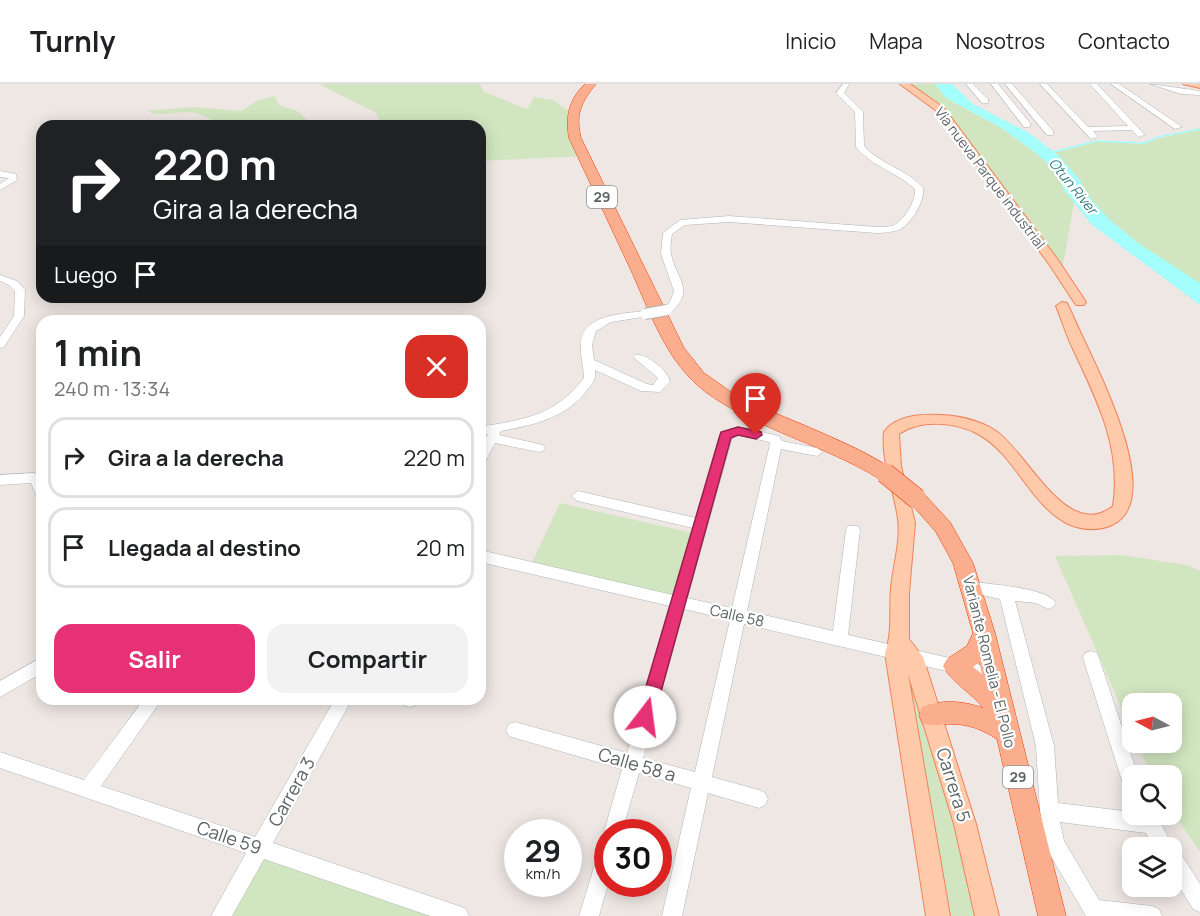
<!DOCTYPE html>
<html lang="es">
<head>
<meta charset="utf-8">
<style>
  body { margin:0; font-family:Manrope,sans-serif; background:#f2f2f2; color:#202124; height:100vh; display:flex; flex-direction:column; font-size:22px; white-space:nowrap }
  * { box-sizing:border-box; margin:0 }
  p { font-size:20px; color:#757577 }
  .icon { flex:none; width:33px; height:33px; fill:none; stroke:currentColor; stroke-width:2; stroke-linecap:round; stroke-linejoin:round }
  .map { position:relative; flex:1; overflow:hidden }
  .drawer { position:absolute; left:36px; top:231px; width:450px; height:390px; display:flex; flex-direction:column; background:#fff; border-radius:18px; box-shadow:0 3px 15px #0003 }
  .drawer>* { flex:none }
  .banner { position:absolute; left:36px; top:36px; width:450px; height:183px; border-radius:18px; box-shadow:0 3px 15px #0003; background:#202124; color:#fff; overflow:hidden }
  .needle { width:39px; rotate:277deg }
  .buttons { position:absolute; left:1122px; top:609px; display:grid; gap:12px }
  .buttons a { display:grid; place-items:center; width:60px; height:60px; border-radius:12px; background:#fff; box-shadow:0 3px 15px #0003; font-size:30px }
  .speed { position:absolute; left:504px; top:735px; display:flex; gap:12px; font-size:30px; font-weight:700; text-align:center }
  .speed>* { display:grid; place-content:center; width:78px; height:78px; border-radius:50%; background:#fff; box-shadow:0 3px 15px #0003; line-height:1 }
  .speed small { font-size:15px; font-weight:400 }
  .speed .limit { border:9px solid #d22; background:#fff; color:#111 }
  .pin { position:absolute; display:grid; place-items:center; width:51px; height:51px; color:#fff; margin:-62px -26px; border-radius:50% 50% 50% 0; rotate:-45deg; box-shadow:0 0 6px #0007 }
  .pin .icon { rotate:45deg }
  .me { position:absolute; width:66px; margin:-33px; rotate:15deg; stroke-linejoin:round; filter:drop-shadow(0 0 4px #0008) }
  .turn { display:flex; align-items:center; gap:21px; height:126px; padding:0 18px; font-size:27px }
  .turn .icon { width:78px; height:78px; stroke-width:2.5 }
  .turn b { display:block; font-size:42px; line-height:51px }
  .then { display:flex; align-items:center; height:57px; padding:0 18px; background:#0003; gap:12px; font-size:22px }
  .round { display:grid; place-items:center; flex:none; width:63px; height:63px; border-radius:18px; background:#f2f2f2 }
  .summary { display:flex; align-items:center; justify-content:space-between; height:102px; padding:0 18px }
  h1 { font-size:36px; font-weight:700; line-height:45px }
  .cta { display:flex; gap:12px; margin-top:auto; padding:12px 18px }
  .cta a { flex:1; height:69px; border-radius:18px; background:#e73175; color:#fff; font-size:24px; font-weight:700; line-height:69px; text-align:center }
  .cta a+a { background:#f2f2f2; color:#202124 }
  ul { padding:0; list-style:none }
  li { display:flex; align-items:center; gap:18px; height:81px; margin:0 12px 9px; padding:0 6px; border:3px solid #e0e0e0; border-radius:18px }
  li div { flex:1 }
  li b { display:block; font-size:22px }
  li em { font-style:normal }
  header { display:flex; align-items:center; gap:36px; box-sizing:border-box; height:84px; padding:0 30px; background:#fff; border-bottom:2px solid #e0e0e0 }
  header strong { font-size:28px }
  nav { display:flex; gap:33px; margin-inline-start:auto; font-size:21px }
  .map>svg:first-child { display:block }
  .green { fill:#d1e6c0 }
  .water { fill:#a4fefc }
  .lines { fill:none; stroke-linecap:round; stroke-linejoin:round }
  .stream { stroke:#a4fefc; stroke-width:1.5 }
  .minor-casing { stroke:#afb5b6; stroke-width:1 }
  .major-casing { stroke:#f0835b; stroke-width:2 }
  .highway-casing { stroke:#ef3b03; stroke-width:1 }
  .minor { fill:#fff; fill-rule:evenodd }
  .major { fill:#fecaa9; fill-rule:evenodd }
  .highway { fill:#fbae8e; fill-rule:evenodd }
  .minor-bridge-casing { stroke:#afb5b6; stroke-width:12; stroke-linecap:butt }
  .highway-bridge-casing { stroke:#ef3b03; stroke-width:21; stroke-linecap:butt }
  .minor-bridge { stroke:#fff; stroke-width:10 }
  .highway-bridge { stroke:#fbae8e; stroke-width:20 }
  .route { fill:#e73175; stroke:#96204c; stroke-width:1.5 }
  .labels { text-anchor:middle; stroke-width:4.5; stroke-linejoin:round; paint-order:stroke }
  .far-street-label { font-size:14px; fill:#5c6364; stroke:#fff }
  .far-water-label { font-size:14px; font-style:italic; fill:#337f84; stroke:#fff }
  .shield { fill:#fff; stroke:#8d9292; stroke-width:1.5 }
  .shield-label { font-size:14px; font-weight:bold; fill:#5c6364 }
  .street-label { font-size:15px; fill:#5c6364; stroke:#fff }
  .near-street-label { font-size:18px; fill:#5c6364; stroke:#fff }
</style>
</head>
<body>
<header>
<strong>Turnly</strong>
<nav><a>Inicio</a><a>Mapa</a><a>Nosotros</a><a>Contacto</a></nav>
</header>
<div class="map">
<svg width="1200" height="832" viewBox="0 0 1200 832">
  <rect width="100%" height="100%" fill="#eee7e4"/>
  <!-- green -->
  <path class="green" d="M322,0H480L484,8L527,25L534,13L553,16L572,29L583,72L480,77V42H383L375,28L320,1Z
    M904,0H935L951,17L1000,43L1044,75L1070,102L1047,69L1100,57L1138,60L1200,44V210L1166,187L1076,107L1062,187L941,26Z
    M275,12C278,26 288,22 297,27C305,32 306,39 316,42H226C214,40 206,30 195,29C179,26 160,34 147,27L194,23L242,27L256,17Z
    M560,419L697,450L677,518L530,483Z
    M1122,471L1186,481L1200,487V768L1172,727V692L1151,691L1137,659L1172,658V620H1132V648L1055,472Z
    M895,569L913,573L987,832H938Z
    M260,764L439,832H221Z"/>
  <!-- water -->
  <path class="water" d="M935,0H952L973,20L1029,49L1058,71L1079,95L1090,114L1108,134L1138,159L1200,199V221L1091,140L1065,107L1056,88L1036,69L1000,43L946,14Z"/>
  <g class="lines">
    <!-- stream -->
    <path class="stream" d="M1050,69L1096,57L1145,59L1158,53L1200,45"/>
    <!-- minor casing -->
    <g class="minor-casing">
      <path id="minor" d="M843,0H849L844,9L863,28L864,62C881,81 907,85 923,104C925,117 912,138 901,145C893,148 885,149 877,149L729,138L685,141L672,150C671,157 670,163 671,170C676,195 696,206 671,228H663L662,226L670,218L674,207L661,170L663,149L680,136L729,132L877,143C882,143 887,143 892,142C904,137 916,117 915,105C897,88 872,83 856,63L855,28L836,9Z
        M966,0H973L988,15V19H982Z
        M991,0H998L1030,39V43H1024Z
        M1005,0H1012L1053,47V51H1047Z
        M1040,0H1047L1088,43L1128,42L1090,0H1097L1145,51L1138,53L1132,46L1093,47L1098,53L1091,55Z
        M1111,0H1119L1182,43L1175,45Z
        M1150,0L1200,7V11L1181,10Z
        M0,87L16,90L17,96L0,106V100L9,94L0,93Z
        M0,191L17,197L25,206L24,232L4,263L0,264V253L14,232L15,207L9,201L0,197Z
        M645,227L649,228V232L611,238L596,247L592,261L594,276L647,300L653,301L658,294L633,273L635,271C646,269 669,287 670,298L660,308L641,307L595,286C596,296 593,299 587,306C567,334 533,341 501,347L499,351L543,361L545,364L543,367L539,368L495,359L485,378L480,379V364L488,350L480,351V343C525,335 555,332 584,294C584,283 580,272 581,261C581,230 623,230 645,227Z
        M738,343L779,352L782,357L817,364L823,368L817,372L781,365L747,527L833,547L846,446L848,442H858L860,446L848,551L994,584L1000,586L1002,591L1000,596L994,598L744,540L712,693L759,706L765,709L768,715L765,721L759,724L708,709L682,832H662L691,704L639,689L622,748H608V755L604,748L622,685L515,654L509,652L506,646L509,640L515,638L627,669L670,522L480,478V466L673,511L693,444L578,417L571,412L578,407L696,434L720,351L722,348ZM738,351L769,358L770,360L732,524L687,514L732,354ZM684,525L730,536L695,688L643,674Z
        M34,389L42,394V415L37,413L31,399L0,401V391Z
        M970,497C989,501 1047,503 1056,519L1053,523L1048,525L1036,519L1015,517L1054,662L1058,719L1132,728V730H1156L1174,765L1179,767L1200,800V828L1193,825L1172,791V764H1154L1146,749L1060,738L1064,757L1099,816L1152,822L1159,825L1162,832H1086L1049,769L1027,764L1025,757L1027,750L1034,748L1044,749L1040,727L1036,662L1000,515L965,507L963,503L965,499Z
        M1091,567L1097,569L1099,574L1138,692H1132V709L1126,706L1123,700L1083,574L1085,569Z
        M42,573V589L0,613V597Z
        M144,615H162L101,702L255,753L335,615H352L273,759L459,822L466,825L469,832H430L264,775L232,832H211L246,769L0,684V668L84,696Z
        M398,615H418V616L416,621L410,623L400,620Z
        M608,758V800L599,832H579L599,767L601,760Z"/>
    </g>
    <!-- major casing -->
    <g class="major-casing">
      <path id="major" d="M900,0H910L944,24L1058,176L1086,218L1084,221H1076L1049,180L938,28Z
        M1183,0H1200V4Z
        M1062,218L1067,219L1073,232C1089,270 1170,414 1112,441C1098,447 1082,446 1068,440C1029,420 1016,371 978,350C955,338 921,335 899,350L901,382L915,439L909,509V555L923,573L976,740L999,832H975L954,740L908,590L950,832H926L885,569C893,548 889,526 891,504C893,481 901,458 898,435C894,405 881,379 884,348C892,336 911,331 925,331C949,330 976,334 996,347C1028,369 1068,459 1113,422C1122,364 1097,316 1073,265C1066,251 1062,236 1056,222Z"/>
    </g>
    <!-- highway casing -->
    <g class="highway-casing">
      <path id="highway" d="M585,0H596C581,18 575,31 581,54L684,264L704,289L738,313C766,327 883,370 894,389L892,394L885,396L878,394C824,361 759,346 707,309C665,278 650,227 629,182C609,139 589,97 569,54C565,33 569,15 585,0Z
        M917,408L924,410L950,438L973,479L995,549L1066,832H1038L997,655C983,646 969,640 951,640C940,640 933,643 922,639L919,631L922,623C943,615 963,617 983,624C972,609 951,598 943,582L947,575L967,562L973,549L953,479L936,448L907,415L910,410ZM979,578L982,590L973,583Z"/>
    </g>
    <!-- minor -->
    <use href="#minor" class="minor"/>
    <!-- major -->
    <use href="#major" class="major"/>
    <!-- highway -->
    <use href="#highway" class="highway"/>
    <!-- minor-bridge casing -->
    <g class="minor-bridge-casing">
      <path id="minor-bridge" d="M645,230L667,226"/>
    </g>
    <!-- highway-bridge casing -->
    <g class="highway-bridge-casing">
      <path id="highway-bridge" d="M885,389L917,415"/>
    </g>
    <!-- minor-bridge -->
    <use href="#minor-bridge" class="minor-bridge"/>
    <!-- highway-bridge -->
    <use href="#highway-bridge" class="highway-bridge"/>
  </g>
  <!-- route -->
  <path class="route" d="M738,343L761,348L762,351L756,355L738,351L731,354L654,633L651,639L645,641L639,639L637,633L720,351L721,348Z"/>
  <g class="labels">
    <!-- far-street labels -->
    <g class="far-street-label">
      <text transform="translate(990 94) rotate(53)" y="5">Vía nueva Parque industrial</text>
    </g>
    <!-- far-water labels -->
    <g class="far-water-label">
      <text transform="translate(1073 102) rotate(51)" y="5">Otun River</text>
    </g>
    <!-- shield labels -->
    <g class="shield">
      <rect x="587" y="102" width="30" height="22" rx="4.5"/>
      <rect x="1003" y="682" width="30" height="22" rx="4.5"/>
    </g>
    <g class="shield-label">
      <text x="602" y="118">29</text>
      <text x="1018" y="698">29</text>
    </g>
    <!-- street labels -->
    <g class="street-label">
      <text transform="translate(737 532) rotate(13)" y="5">Calle 58</text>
      <text transform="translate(989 578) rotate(76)" y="5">Variante Romelia - El Pollo</text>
    </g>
    <!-- near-street labels -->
    <g class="near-street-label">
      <text transform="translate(637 681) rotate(16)" y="6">Calle 58 a</text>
      <text transform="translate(953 701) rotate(73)" y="6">Carrera 5</text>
      <text transform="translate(292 708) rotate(-61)" y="6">Carrera 3</text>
      <text transform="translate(229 754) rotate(19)" y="6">Calle 59</text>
    </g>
  </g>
</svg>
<div class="buttons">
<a><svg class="needle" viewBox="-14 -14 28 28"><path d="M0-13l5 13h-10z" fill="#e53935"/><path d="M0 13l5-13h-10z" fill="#757577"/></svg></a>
<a><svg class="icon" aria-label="search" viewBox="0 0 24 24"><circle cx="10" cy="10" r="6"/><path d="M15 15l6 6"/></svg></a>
<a><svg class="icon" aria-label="layers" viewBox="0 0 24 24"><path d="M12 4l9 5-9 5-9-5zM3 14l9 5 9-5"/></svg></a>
</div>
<div class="speed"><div>29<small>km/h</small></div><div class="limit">30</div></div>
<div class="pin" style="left:756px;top:351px;background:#d93025"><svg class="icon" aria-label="arrive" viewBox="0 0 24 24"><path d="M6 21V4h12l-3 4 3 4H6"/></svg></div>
<svg class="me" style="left:645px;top:633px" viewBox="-20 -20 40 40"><circle r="19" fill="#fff"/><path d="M0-13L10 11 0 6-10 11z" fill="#e73175"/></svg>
<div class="banner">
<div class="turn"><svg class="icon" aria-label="right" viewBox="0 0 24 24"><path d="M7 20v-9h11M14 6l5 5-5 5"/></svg><div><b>220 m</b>Gira a la derecha</div></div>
<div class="then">Luego<svg class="icon" aria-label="arrive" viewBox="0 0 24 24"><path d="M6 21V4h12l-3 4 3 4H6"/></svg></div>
</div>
<section class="drawer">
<div class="summary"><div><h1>1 min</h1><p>240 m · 13:34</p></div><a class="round" style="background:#d93025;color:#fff"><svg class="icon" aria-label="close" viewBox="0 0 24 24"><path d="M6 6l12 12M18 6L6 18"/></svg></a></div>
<ul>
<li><svg class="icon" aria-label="right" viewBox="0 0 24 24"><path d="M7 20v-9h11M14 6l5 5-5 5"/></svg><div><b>Gira a la derecha</b></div><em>220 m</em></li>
<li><svg class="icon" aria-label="arrive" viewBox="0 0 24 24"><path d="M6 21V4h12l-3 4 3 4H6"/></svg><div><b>Llegada al destino</b></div><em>20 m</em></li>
</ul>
<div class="cta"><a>Salir</a><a>Compartir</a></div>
</section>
</div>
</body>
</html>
